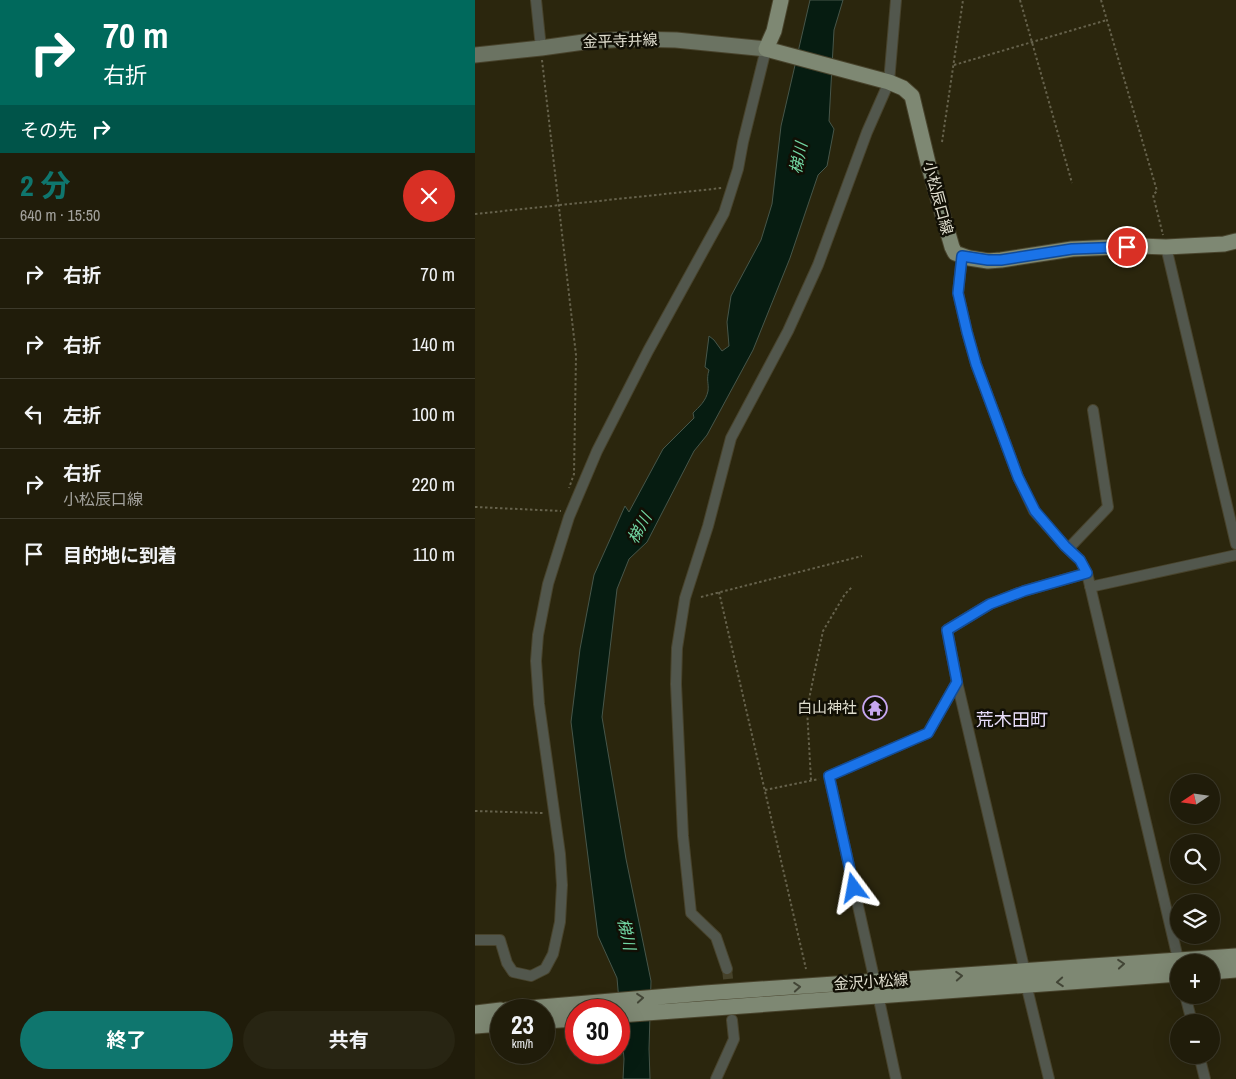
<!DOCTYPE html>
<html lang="ja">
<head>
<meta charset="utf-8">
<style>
  body { margin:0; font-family:"Archivo Narrow","Noto Sans JP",sans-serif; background:#282513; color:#f1f3f6; height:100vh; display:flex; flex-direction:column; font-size:19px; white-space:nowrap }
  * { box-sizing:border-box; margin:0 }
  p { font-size:16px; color:#a2a19c }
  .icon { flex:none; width:28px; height:28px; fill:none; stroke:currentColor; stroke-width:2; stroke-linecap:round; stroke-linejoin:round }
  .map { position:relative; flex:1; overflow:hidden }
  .sheet { display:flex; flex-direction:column; background:#201c0a; width:475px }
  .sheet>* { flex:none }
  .guide { background:#00695c; color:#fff; overflow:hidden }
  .needle { width:32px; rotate:257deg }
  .buttons { position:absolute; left:695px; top:774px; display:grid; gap:10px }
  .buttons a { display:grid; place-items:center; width:50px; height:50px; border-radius:50%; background:#201c0a; box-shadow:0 5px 20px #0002,0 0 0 1px #3d3a2b; font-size:25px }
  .speed { position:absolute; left:15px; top:999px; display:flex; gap:10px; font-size:25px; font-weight:700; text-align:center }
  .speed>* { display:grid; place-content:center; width:65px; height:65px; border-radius:50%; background:#201c0a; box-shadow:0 5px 20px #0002,0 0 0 1px #3d3a2b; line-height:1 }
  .speed small { font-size:12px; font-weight:400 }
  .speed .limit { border:8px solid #d22; background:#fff; color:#111 }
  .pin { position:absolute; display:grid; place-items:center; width:42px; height:42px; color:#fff; margin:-21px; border:2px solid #fff; border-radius:50%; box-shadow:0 1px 5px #0007 }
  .me { position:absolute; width:55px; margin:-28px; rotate:347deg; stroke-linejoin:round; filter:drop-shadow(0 0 4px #0008) }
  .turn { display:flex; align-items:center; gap:18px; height:105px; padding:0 20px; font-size:22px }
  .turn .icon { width:65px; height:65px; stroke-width:2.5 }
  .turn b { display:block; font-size:35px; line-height:42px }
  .then { display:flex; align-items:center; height:48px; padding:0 20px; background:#0003; gap:10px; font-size:19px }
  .round { display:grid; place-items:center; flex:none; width:52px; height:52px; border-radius:26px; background:#282513 }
  .summary { display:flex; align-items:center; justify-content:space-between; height:85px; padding:0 20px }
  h1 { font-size:30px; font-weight:700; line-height:38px; color:#0f766e }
  .cta { display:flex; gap:10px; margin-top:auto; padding:10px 20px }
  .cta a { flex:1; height:58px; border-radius:30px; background:#0f766e; color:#fff; font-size:20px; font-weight:700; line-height:58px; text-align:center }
  .cta a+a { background:#282513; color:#f1f3f6 }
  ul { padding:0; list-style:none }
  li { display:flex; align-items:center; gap:15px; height:70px; padding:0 20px; border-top:1px solid #3d3a2b }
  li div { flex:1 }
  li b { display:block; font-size:19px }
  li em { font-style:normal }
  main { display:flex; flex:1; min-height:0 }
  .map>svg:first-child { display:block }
  .water { fill:#061c11; stroke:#47564a }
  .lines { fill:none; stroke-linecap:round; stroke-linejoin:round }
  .street-tunnel { stroke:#46422a; stroke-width:10; stroke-dasharray:10 5; stroke-linecap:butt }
  .street-casing { stroke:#48432c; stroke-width:12 }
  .secondary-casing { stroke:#48432c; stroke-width:17 }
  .primary-casing { stroke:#48432c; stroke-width:17 }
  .path { stroke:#66624c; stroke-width:2; stroke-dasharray:2.5 2.5; stroke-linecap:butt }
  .street { stroke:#52574d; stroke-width:10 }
  .secondary { stroke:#6b7362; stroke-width:15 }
  .primary { stroke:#7e8873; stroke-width:15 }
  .oneway { stroke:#424536 }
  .route-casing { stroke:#114b97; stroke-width:12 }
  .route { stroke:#1a73e8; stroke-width:9 }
  .labels { text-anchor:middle; stroke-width:5; stroke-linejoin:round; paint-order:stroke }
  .street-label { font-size:15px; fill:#e0decf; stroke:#110f05 }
  .poi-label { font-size:15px; fill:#e0decf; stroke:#110f05; text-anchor:end }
  .water-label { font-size:16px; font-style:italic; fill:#72d6a3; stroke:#110f05 }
  .quarter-label { font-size:18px; fill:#e8ddf9; stroke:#110f05 }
</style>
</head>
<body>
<main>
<section class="sheet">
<div class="guide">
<div class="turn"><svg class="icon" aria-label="right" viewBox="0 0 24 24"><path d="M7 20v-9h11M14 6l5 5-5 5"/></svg><div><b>70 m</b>右折</div></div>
<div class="then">その先<svg class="icon" aria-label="right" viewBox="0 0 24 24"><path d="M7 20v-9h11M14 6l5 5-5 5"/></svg></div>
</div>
<div class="summary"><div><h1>2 分</h1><p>640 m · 15:50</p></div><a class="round" style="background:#d93025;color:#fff"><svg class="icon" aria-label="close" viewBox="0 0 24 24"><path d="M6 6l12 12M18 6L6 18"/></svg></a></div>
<ul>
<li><svg class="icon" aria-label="right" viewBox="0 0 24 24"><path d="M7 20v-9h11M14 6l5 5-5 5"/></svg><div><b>右折</b></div><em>70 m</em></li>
<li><svg class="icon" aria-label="right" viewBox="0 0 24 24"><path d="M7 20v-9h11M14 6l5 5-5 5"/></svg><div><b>右折</b></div><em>140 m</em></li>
<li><svg class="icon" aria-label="left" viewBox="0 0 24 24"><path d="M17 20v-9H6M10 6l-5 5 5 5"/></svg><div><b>左折</b></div><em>100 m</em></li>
<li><svg class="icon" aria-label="right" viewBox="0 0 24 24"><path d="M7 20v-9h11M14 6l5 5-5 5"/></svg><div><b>右折</b><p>小松辰口線</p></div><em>220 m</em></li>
<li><svg class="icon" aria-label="arrive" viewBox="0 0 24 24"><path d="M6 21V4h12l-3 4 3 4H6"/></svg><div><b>目的地に到着</b></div><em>110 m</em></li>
</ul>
<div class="cta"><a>終了</a><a>共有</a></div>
</section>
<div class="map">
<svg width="761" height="1079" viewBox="0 0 761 1079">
  <rect width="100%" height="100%" fill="#2b260d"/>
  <!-- water -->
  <path class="water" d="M335,0H368L359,30L354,121L359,129L352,166L343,175L315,258L278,350L232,435L219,451L172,542L154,559L142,589L127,717L151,859L176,981L174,1049L175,1079H148L149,1059L142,978L123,936L96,722L105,649L119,575L150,506L154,512L188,449L219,418L218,413C224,407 231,401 233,391C234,383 231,380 234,370L230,367L234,336L239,340L247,351L254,346L252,322L256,296L286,240L297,204L306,126Z"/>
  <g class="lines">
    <!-- street-tunnel -->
    <path class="street-tunnel" d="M252,969L255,997"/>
    <!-- street casing -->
    <g class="street-casing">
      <path id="street" d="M61,0L66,48
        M691,247L761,544
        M487,256L483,293L492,332L501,364L543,477L559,511L590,546L605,560L612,573L704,963
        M593,549L633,507L618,410
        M615,587L761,555
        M0,940H25L32,963L38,972L56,976L70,969L78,954L85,922L87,885L85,854L64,704L61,661L63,635L73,584L94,517L122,451L173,351L249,213L263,169L268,142L291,49
        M252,969L241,937L216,913L208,836L201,684L202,648L210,598L233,526L256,438L313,331L343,265L392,132L414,82L421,0
        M550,972L482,682L472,630L515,604L549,591L612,573
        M400,982L354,776L453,733L482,682
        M551,984L574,1079
        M403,995L421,1079
        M710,995L717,1022
        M724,1055L730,1079
        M241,1079L259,1039L257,1020"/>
    </g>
    <!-- secondary casing -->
    <g class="secondary-casing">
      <path id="secondary" d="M0,55L66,48L116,41L156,39L201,40L291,49"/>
    </g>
    <!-- primary casing -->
    <g class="primary-casing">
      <path id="primary" d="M306,0L299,31L291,49L414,82L428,88L437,96L454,167L477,247L480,253L494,258L513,261L526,260L597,249L664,246L691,247L749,244L761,241
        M736,972L761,970
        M31,1010L230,993L761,956
        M0,1013L26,1010
        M144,1015L704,974
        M69,1021L101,1019
        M0,1026L26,1024"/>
    </g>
    <!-- path -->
    <path class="path" d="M545,0L597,183
      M626,0L682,191L678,195L688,235
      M67,60L101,355L99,474L94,488
      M479,65L632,20
      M467,142L488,0
      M0,214L247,188
      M0,507L86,511
      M244,592L331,969
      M226,597L387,556
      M336,780L332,709L348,631L370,594L378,586
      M290,790L344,779
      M0,811L68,813"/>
    <!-- street -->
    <use href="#street" class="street"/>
    <!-- secondary -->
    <use href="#secondary" class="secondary"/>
    <!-- primary -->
    <use href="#primary" class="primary"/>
  </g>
  <!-- one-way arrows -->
  <defs><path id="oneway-chevron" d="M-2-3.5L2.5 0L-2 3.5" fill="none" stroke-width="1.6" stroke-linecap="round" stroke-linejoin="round" transform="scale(1.25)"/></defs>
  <g class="oneway">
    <use href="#oneway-chevron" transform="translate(646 964) rotate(-5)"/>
    <use href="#oneway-chevron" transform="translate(484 976) rotate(-4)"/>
    <use href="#oneway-chevron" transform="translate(585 982) rotate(176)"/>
    <use href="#oneway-chevron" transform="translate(322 987) rotate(-4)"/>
    <use href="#oneway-chevron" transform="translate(165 998) rotate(-5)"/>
  </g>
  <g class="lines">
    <!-- route casing -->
    <g class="route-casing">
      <path id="route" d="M379,888L354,776L453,733L482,682L472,630L515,604L549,591L612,573L605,560L590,546L560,511L543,477L501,364L492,332L483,293L487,256L513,260H526L597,249L652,247"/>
    </g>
    <!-- route -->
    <use href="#route" class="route"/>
  </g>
  <!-- icons -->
  <defs>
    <g id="temple-ring" transform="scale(1.25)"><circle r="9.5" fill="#110f05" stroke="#c6a6f0" stroke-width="1.5"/><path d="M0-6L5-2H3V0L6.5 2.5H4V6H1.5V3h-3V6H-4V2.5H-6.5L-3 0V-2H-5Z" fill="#c6a6f0"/></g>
  </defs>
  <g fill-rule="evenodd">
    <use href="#temple-ring" x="400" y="708"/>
  </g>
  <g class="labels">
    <!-- street labels -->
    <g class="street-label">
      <text transform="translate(145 41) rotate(-2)" y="5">金平寺井線</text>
      <text transform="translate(463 198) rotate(75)" y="5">小松辰口線</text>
      <text transform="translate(396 982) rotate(-4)" y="5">金沢小松線</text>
    </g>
    <!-- poi labels -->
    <g class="poi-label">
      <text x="382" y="713">白山神社</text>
    </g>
    <!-- water labels -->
    <g class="water-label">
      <text transform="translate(323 158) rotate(-79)" y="6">梯川</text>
      <text transform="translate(164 528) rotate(-61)" y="6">梯川</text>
      <text transform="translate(152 934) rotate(78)" y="6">梯川</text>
    </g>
    <!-- quarter labels -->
    <g class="quarter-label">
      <text x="537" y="726">荒木田町</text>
    </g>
  </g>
</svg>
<div class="buttons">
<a><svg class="needle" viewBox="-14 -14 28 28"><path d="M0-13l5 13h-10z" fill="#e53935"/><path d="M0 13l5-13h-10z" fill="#a2a19c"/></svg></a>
<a><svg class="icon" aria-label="search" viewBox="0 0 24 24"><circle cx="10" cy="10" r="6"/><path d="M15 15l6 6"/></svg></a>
<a><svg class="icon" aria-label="layers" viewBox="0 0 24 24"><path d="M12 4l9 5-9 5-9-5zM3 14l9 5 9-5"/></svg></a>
<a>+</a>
<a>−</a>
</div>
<div class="speed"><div>23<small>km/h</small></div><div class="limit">30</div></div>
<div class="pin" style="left:652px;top:247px;background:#d93025"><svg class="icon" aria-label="arrive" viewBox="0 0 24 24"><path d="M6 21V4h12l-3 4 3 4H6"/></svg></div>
<svg class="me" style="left:379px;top:888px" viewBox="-20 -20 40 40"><path d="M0-17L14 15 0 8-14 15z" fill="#1a73e8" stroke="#fff" stroke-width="4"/></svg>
</div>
</main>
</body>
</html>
